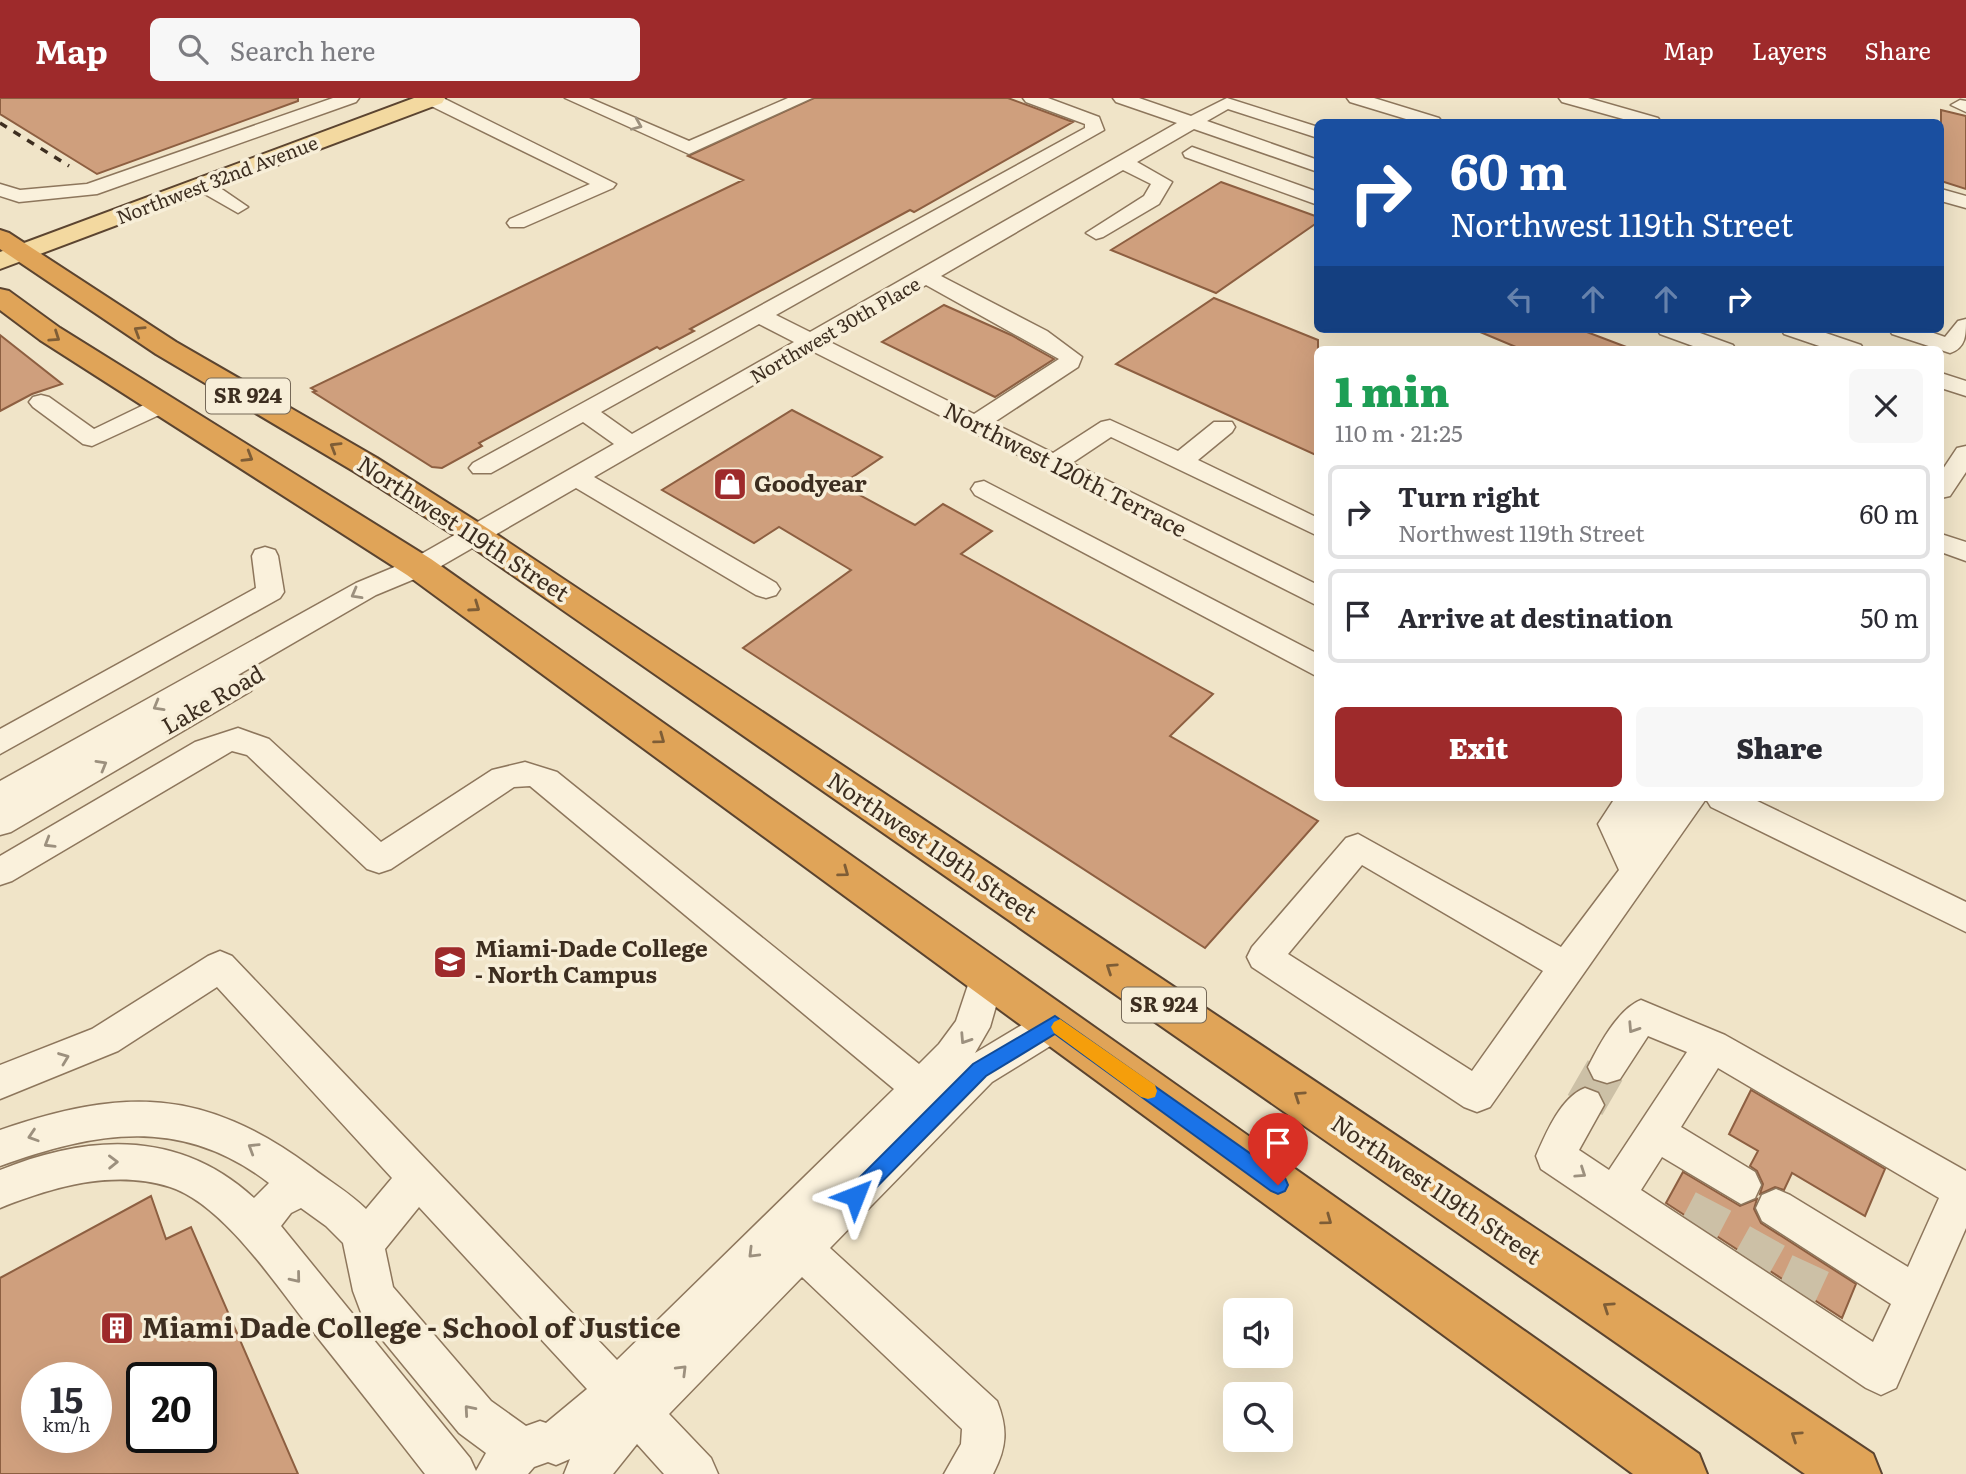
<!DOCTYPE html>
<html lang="en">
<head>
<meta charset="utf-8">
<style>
  body { margin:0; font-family:Literata,serif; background:#f7f7f7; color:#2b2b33; height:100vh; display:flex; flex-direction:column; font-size:26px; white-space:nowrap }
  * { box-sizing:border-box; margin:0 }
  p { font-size:23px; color:#7c7c81 }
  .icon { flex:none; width:38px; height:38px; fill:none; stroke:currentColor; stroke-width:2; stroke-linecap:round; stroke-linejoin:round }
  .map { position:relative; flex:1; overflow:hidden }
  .details { position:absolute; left:1314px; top:248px; width:630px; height:455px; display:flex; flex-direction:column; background:#fff; border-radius:10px; box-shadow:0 7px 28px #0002 }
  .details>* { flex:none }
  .guide { position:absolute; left:1314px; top:21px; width:630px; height:214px; border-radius:10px; box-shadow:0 7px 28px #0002; background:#1a4fa0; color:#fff; overflow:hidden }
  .controls { position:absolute; left:1223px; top:1200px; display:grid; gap:14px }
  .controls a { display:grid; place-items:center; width:70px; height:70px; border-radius:10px; background:#fff; box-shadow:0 7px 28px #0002; font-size:35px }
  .speed { position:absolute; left:21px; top:1264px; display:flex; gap:14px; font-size:35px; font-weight:700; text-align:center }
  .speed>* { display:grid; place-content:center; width:91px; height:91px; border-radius:50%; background:#fff; box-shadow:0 7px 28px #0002; line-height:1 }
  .speed small { font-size:18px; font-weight:400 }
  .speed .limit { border:4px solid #111; border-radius:10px; background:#fff; color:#111 }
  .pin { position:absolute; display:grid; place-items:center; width:60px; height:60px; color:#fff; margin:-72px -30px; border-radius:50% 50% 50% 0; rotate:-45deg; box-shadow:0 0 7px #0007 }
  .pin .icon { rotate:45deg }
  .me { position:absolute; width:77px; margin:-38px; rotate:45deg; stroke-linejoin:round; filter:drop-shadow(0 0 5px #0008) }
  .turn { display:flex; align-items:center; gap:24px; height:147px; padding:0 21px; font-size:32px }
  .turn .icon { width:91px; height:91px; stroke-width:2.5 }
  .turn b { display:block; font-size:49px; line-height:60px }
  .lanes { display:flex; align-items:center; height:66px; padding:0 21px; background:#0003; justify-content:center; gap:35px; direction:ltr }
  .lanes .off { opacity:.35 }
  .round { display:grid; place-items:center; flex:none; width:74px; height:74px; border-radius:10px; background:#f7f7f7 }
  .summary { display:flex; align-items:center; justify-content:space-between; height:119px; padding:0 21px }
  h1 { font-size:42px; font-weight:800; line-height:52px; color:#1e9e55 }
  .button { display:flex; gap:14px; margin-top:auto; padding:14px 21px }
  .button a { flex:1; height:80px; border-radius:10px; background:#9e2a2b; color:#fff; font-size:28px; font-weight:800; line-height:80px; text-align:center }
  .button a+a { background:#f7f7f7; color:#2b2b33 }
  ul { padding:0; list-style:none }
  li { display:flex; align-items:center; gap:21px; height:94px; margin:0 14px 10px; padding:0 7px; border:4px solid #e1e1e2; border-radius:10px }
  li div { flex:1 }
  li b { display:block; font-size:26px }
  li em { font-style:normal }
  header { display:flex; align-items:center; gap:42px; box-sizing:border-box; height:98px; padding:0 35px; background:#9e2a2b; color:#fff }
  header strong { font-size:33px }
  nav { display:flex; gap:38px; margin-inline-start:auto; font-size:24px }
  .search { width:490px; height:63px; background:#f7f7f7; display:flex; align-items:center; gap:18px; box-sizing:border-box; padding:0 24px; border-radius:10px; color:#7c7c81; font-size:26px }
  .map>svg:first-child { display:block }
  .building { fill:#cf9f7d; stroke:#8d5f41; stroke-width:2; fill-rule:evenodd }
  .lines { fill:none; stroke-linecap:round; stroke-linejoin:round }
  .minor-tunnel { stroke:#ccc0a6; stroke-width:40; stroke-dasharray:40 20; stroke-linecap:butt }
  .minor-casing { stroke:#8d765c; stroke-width:3 }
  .major-casing { stroke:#5b4430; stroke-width:4 }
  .highway-casing { stroke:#5b4430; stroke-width:4 }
  .minor { fill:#faf1dc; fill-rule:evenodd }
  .major { fill:#f3d9a0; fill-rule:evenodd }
  .highway { fill:#e0a458; fill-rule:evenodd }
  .rail { stroke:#3d2e20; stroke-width:3.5; stroke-dasharray:8 8; stroke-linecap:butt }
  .oneway { stroke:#9c907e }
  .oneway2 { stroke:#7e5d36 }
  .route { fill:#1a73e8; stroke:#114b97; stroke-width:2 }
  .slow { fill:#f59e0b }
  .labels { text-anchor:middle; stroke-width:7; stroke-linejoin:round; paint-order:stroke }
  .far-street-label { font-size:19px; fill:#3d2e20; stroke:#f7eed8 }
  .shield { fill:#f7eed8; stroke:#756857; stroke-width:2 }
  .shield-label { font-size:21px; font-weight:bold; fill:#3d2e20 }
  .street-label { font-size:23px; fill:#3d2e20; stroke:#f7eed8 }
  .poi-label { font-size:23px; font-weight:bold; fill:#3d2e20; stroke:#f7eed8; text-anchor:start }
  .near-poi-label { font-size:28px; font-weight:bold; fill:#3d2e20; stroke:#f7eed8; text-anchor:start }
</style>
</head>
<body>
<header>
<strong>Map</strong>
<div class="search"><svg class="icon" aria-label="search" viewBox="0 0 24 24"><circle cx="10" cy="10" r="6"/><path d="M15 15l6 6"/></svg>Search here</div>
<nav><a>Map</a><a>Layers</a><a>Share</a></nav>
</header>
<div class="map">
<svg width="1966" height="1376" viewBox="0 0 1966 1376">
  <rect width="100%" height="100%" fill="#f0e4c8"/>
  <!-- building -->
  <path class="building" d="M0,0H298V3L97,76L0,16Z
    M814,0H1008L1073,24L914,114L910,112L690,231L694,233L660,251L657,249L479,345L482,348L442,370L432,369L313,294L316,293L311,290L743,82L688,58Z
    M1941,12L1966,18V91L1941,83Z
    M1221,84L1318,119V124L1216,195L1111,152Z
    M1214,200L1318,242V358L1116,266Z
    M944,207L1011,237L1054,261L995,299L882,244Z
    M1473,231H1579L1629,250L1523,252Z
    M0,237L62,286L32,296L0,313Z
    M792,312L882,359L841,387L915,427L943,406L992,433L961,456L1213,596L1170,638L1318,723L1205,850L743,550L851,472L779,429L754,445L662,392Z
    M1586,971L1593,984L1606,988L1617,985L1605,1004L1599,993L1586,988L1572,995Z
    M1751,992L1885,1071L1865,1118L1792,1075L1784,1092L1775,1089L1760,1096L1763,1086L1757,1073L1750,1068L1758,1053L1729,1036Z
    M1683,1074L1740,1108L1757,1101L1754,1111L1761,1125L1856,1186L1842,1220L1666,1105Z
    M151,1098L166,1141L191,1129L298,1376H0V1180ZM37,1279H96V1339H37ZM142,1279H201V1339H142Z"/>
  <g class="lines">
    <!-- minor-tunnel -->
    <path class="minor-tunnel" d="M1585,1007L1607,969
      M1695,1139L1719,1093
      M1748,1173L1773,1128
      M1794,1202L1816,1154"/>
    <!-- minor casing -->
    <g class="minor-casing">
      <path id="minor" d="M333,0H359L356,4L97,96L19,104L0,98V86L20,92L87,86Z
        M423,0H443L616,86L613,90L524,129H510L507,125L510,121L590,86L425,5Z
        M565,0H589L689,43L788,0H812L689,56Z
        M1023,0H1048L1099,19L1104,32L776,217L810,234L1177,25L1116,4L1113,0H1139L1191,18L1227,0L1318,29V40L1228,11L1207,23L1318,62V74L1194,31L1137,64L1172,84L1159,106L1103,139L1096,141L1086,135L1144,98L1151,86L1123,72L941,178L1047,233L1082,259L1078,269L993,325L1053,355L1101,324L1110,322L1178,353L1214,324H1232L1235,329L1232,334L1198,362L1318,420V438L1111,339L1072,365L1318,487V508L812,253L594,379L776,485L780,491L776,497L766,500L756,497L576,390L429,475L376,497L238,577L251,579L256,586L251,593L11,734L0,737V683L356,485L409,463L614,346L583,324L491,375H473L469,370L473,365L1085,30V26L1026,4ZM926,187L1059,261L974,316L828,243ZM759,226L794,244L632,336L601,314Z
        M1347,0H1374L1439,20L1442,24H1416L1350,4Z
        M1559,0H1588L1658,20L1661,24H1634L1562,4Z
        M1960,2L1966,3V14L1951,7Z
        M1192,49L1318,94V107L1185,59L1183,55Z
        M203,81L210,83L248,109L238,115L196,91L193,87Z
        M1941,91L1966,98V110L1941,103Z
        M1966,221C1966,237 1966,250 1950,255L1892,236L1889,231H1922L1945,239L1958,223Z
        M1657,231H1689L1733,247L1736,252H1704L1660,236Z
        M1781,231H1814L1861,247L1864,252H1831L1784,236Z
        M1941,275L1966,283V298L1941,290Z
        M41,297L49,299L94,331L154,302H170L174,307L170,312L92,348L83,346L33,309L29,304L33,299Z
        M1966,348V374L1950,398L1941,400V374L1957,350Z
        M984,383L1318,556V579L975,397L971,391L975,385Z
        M1941,436L1966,444V463L1941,454Z
        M265,449L275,452L278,458L284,494L280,500L0,656V631L256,490L252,458L255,452Z
        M238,630L269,641L381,744L492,672L525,664L557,674L919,966L939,946L956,923L975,866L987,862L999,866L1005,877L990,929L975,955L1042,915L1055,910L1068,915L1073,926L1068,937L992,984L830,1150L997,1303C1008,1331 1007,1349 993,1376H944L961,1346L962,1331L802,1179L669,1316L711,1360L718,1376H664L637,1346L613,1376H564L570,1361L556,1367L548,1364L534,1369L528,1376H425C387,1327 349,1279 310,1230C276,1187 223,1106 170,1089C113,1071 53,1089 0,1110V1072C89,1036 179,1031 254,1100L269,1085C182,1018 97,1033 0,1068V1032C123,990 203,989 311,1069C329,1083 350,1095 366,1111L392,1080L217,889L118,953L0,1001V967L92,931L208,858L220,853L232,858L617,1262L894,991L530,688L514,689L391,771L379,775L367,771L247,657L232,653L12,783L0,787V758L195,644ZM419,1109L587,1291L546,1325L540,1323L526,1328L491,1303L393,1189L385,1151ZM301,1110L326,1128L343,1145L353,1193L362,1217L459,1335L486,1355L476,1373L470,1360L281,1128L291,1115Z
        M1615,700H1751L1966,804V834L1711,709L1706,701L1490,1009L1477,1014L1464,1009L1252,869L1247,859L1252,849L1346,740L1358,736L1561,849L1619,772L1598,726ZM1362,767L1543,873L1472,973L1288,856Z
        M1641,902L1725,937L1966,1073V1130L1896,1290L1881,1297L1866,1290L1541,1071L1536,1058C1546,1035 1561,999 1585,990L1598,995L1604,1007L1579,1052L1609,1072L1687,954L1648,938L1620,981L1607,985L1594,981L1588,969C1599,947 1618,911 1641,902ZM1718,970L1939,1100L1908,1169L1790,1097L1776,1091L1762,1097L1756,1110L1762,1123L1891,1206L1873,1244L1641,1092L1662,1059L1741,1106L1755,1100L1761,1087L1755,1074L1681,1029Z"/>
    </g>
    <!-- major casing -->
    <g class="major-casing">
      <path id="major" d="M414,0H445L442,5L0,171V154Z"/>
    </g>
    <!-- highway casing -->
    <g class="highway-casing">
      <path id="highway" d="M0,132L9,135L176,244L377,360L487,430L1873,1356L1881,1376H1805L465,444L355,374L156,256L0,151Z
        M0,191L9,193L60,230L431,461L1699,1356L1707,1376H1633L407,477L40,242L0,212Z"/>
    </g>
    <!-- minor -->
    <use href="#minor" class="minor"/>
    <!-- major -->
    <use href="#major" class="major"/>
    <!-- highway -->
    <use href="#highway" class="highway"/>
    <!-- rail -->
    <path class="rail" d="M0,25L69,68"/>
  </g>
  <!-- one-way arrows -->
  <defs><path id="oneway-chevron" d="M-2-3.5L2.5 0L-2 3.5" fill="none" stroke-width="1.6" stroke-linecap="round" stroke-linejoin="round" transform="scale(1.75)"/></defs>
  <g class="oneway">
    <use href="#oneway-chevron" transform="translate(637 27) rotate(23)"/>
    <use href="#oneway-chevron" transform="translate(356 496) rotate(151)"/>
    <use href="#oneway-chevron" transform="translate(158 608) rotate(150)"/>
    <use href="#oneway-chevron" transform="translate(102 667) rotate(-30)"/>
    <use href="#oneway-chevron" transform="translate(49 745) rotate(149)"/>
    <use href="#oneway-chevron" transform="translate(1633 930) rotate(123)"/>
    <use href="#oneway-chevron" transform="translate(965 941) rotate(123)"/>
    <use href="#oneway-chevron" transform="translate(64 960) rotate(-21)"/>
    <use href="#oneway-chevron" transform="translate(33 1038) rotate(162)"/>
    <use href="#oneway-chevron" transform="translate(253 1050) rotate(-148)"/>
    <use href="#oneway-chevron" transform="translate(113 1064) rotate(-1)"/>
    <use href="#oneway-chevron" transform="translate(1581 1075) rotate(34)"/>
    <use href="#oneway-chevron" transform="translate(753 1155) rotate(135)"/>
    <use href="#oneway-chevron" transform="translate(296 1180) rotate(51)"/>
    <use href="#oneway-chevron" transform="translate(682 1272) rotate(-45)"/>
    <use href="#oneway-chevron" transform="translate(469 1312) rotate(-131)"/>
  </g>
  <g class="oneway2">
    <use href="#oneway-chevron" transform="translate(139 233) rotate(-148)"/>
    <use href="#oneway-chevron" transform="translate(55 239) rotate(34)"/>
    <use href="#oneway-chevron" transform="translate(335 349) rotate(-149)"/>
    <use href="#oneway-chevron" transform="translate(248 359) rotate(31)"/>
    <use href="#oneway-chevron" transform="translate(475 509) rotate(35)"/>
    <use href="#oneway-chevron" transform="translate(660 641) rotate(36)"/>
    <use href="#oneway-chevron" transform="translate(844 774) rotate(36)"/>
    <use href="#oneway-chevron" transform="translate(1111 870) rotate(-146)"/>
    <use href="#oneway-chevron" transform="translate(1299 998) rotate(-146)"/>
    <use href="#oneway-chevron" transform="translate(1327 1122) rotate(36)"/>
    <use href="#oneway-chevron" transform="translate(1608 1209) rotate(-146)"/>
    <use href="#oneway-chevron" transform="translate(1796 1338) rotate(-146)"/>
  </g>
  <!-- route -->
  <path class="route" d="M1055,918L1285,1080L1288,1087L1285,1093L1278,1096L1271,1093L1055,936L986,978L862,1104L855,1107L848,1104L845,1098L848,1091L973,966Z"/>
  <!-- slow -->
  <path class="slow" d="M1060,921L1155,987L1157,993L1155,999L1148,1001L1141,999L1054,935L1051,929L1054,924Z"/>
  <!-- icons -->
  <defs>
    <g id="shop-square" transform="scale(1.75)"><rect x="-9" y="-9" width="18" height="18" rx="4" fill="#9e2a2b" stroke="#f7eed8"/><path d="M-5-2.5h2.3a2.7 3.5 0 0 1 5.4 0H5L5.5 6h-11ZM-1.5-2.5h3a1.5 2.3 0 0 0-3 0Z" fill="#fff"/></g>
    <g id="university-square" transform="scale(1.75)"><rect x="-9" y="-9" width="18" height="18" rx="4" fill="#9e2a2b" stroke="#f7eed8"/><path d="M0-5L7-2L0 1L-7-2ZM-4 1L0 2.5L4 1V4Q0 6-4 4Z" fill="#fff"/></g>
    <g id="building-square" transform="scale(1.75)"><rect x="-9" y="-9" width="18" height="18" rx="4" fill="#9e2a2b" stroke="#f7eed8"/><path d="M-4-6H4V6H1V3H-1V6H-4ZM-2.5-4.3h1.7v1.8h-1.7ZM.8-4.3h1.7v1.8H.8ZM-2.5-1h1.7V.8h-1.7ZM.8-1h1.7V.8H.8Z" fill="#fff"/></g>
  </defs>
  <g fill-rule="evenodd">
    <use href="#shop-square" x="730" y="386"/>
    <use href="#university-square" x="450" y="864"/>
    <use href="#building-square" x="117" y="1230"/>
  </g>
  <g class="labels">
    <!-- far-street labels -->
    <g class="far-street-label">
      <text transform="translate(217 82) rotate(-21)" y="7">Northwest 32nd Avenue</text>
      <text transform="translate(835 232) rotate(-30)" y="7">Northwest 30th Place</text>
    </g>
    <!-- shield labels -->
    <g class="shield">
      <rect x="206" y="280.5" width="84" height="35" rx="5"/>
      <rect x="1122" y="889.5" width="84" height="35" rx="5"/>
    </g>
    <g class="shield-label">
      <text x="248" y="305">SR 924</text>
      <text x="1164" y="914">SR 924</text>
    </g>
    <!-- street labels -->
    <g class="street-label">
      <text transform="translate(1065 372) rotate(27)" y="8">Northwest 120th Terrace</text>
      <text transform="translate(463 431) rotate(33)" y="8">Northwest 119th Street</text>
      <text transform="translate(213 602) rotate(-30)" y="8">Lake Road</text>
      <text transform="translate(932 749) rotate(34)" y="8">Northwest 119th Street</text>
      <text transform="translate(1436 1092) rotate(34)" y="8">Northwest 119th Street</text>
    </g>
    <!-- poi labels -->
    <g class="poi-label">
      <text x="754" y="394">Goodyear</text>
      <text x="475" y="859">Miami-Dade College<tspan x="475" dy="26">- North Campus</tspan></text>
    </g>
    <!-- near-poi labels -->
    <g class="near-poi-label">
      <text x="142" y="1240">Miami Dade College - School of Justice</text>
    </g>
  </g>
</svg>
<div class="controls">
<a><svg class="icon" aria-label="sound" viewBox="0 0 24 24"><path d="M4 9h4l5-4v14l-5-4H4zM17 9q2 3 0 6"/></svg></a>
<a><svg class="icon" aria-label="search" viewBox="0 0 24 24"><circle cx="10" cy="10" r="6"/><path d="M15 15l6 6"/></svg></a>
</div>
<div class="speed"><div>15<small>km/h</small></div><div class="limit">20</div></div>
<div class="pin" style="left:1278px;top:1087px;background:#d93025"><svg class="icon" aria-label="arrive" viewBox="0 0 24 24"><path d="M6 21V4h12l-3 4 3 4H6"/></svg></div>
<svg class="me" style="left:855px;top:1098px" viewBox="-20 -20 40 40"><path d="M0-17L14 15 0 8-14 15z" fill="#1a73e8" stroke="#fff" stroke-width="4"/></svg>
<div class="guide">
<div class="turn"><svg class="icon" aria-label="right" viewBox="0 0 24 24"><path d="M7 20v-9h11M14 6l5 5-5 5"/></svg><div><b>60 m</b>Northwest 119th Street</div></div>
<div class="lanes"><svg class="icon off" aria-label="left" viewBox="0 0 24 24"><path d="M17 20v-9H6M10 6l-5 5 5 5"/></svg><svg class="icon off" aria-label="ahead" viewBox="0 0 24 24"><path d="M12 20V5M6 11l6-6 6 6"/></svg><svg class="icon off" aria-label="ahead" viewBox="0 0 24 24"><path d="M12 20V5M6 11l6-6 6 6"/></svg><svg class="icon" aria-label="right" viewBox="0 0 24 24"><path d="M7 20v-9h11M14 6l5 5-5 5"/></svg></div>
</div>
<section class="details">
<div class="summary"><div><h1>1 min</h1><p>110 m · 21:25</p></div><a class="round"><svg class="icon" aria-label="close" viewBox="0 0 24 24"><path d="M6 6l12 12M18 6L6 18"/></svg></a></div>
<ul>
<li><svg class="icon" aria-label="right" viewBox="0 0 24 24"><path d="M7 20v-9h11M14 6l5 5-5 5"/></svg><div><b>Turn right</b><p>Northwest 119th Street</p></div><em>60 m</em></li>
<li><svg class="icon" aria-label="arrive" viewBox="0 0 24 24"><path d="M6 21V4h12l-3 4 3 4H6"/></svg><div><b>Arrive at destination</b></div><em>50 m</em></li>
</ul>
<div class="button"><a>Exit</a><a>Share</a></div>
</section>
</div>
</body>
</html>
